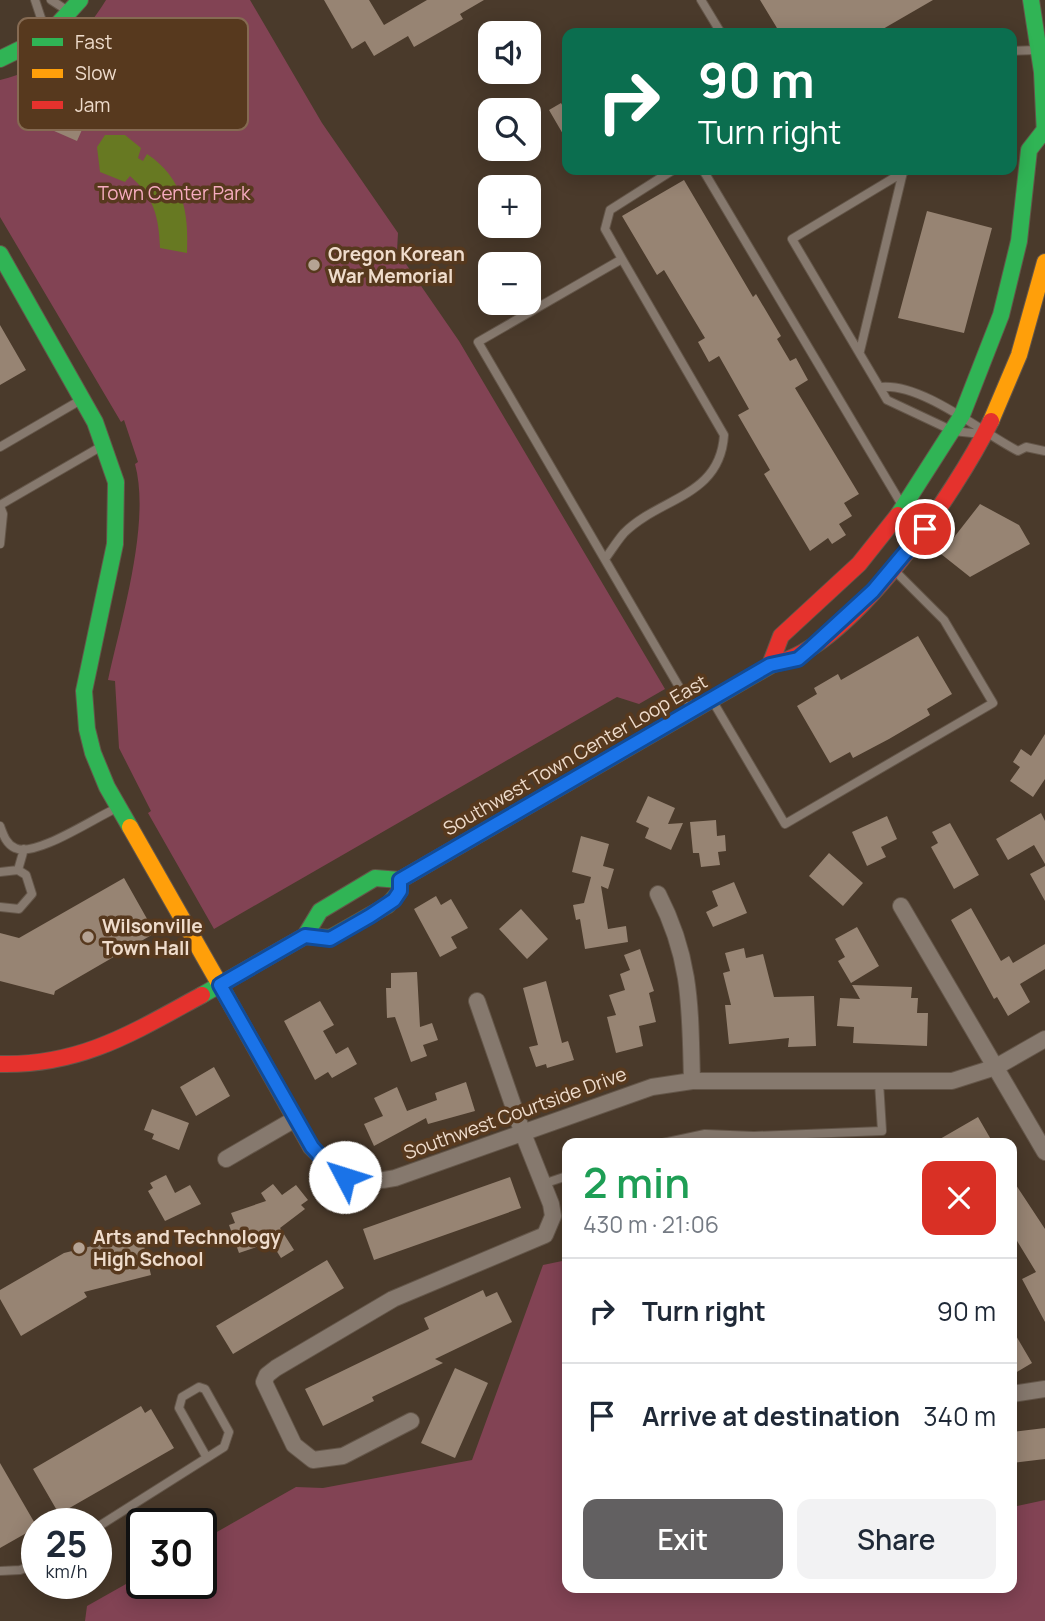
<!DOCTYPE html>
<html lang="en">
<head>
<meta charset="utf-8">
<style>
  body { margin:0; font-family:Manrope,sans-serif; background:#f2f2f3; color:#1f2937; height:100vh; display:flex; flex-direction:column; font-size:26px; white-space:nowrap }
  * { box-sizing:border-box; margin:0 }
  p { font-size:23px; color:#747a83 }
  .icon { flex:none; width:38px; height:38px; fill:none; stroke:currentColor; stroke-width:2; stroke-linecap:round; stroke-linejoin:round }
  .map { position:relative; flex:1; overflow:hidden }
  .side { position:absolute; left:562px; top:1138px; width:455px; height:455px; display:flex; flex-direction:column; background:#fff; border-radius:14px; box-shadow:0 4px 18px #0003 }
  .side>* { flex:none }
  .banner { position:absolute; left:562px; top:28px; width:455px; height:147px; border-radius:14px; box-shadow:0 4px 18px #0003; background:#0b6e4f; color:#fff; overflow:hidden }
  .fabs { position:absolute; left:478px; top:21px; display:grid; gap:14px }
  .fabs a { display:grid; place-items:center; width:63px; height:63px; border-radius:14px; background:#fff; box-shadow:0 4px 18px #0003; font-size:35px }
  .speed { position:absolute; left:21px; top:1508px; display:flex; gap:14px; font-size:35px; font-weight:700; text-align:center }
  .speed>* { display:grid; place-content:center; width:91px; height:91px; border-radius:50%; background:#fff; box-shadow:0 4px 18px #0003; line-height:1 }
  .speed small { font-size:18px; font-weight:400 }
  .speed .limit { border:4px solid #111; border-radius:10px; background:#fff; color:#111 }
  .pin { position:absolute; display:grid; place-items:center; width:60px; height:60px; color:#fff; margin:-30px; border:4px solid #fff; border-radius:50%; box-shadow:0 2px 7px #0007 }
  .me { position:absolute; width:77px; margin:-38px; rotate:310deg; stroke-linejoin:round; filter:drop-shadow(0 0 5px #0008) }
  .turn { display:flex; align-items:center; gap:24px; height:147px; padding:0 21px; font-size:32px }
  .turn .icon { width:91px; height:91px; stroke-width:2.5 }
  .turn b { display:block; font-size:49px; line-height:60px }
  .round { display:grid; place-items:center; flex:none; width:74px; height:74px; border-radius:14px; background:#f2f2f3 }
  .head { display:flex; align-items:center; justify-content:space-between; height:119px; padding:0 21px }
  h1 { font-size:42px; font-weight:600; line-height:52px; color:#1e9e55 }
  .cta { display:flex; gap:14px; margin-top:auto; padding:14px 21px }
  .cta a { flex:1; height:80px; border-radius:14px; background:#626061; color:#fff; font-size:28px; font-weight:600; line-height:80px; text-align:center }
  .cta a+a { background:#f2f2f3; color:#1f2937 }
  ul { padding:0; list-style:none }
  li { display:flex; align-items:center; gap:21px; height:105px; padding:0 21px; border-top:2px solid #e0e1e3 }
  li div { flex:1 }
  li b { display:block; font-size:26px }
  li em { font-style:normal }
  .map>svg:first-child { display:block }
  .green { fill:#824354 }
  .water { fill:#677922 }
  .building { fill:#978473 }
  .lines { fill:none; stroke-linecap:round; stroke-linejoin:round }
  .lane-casing { stroke:#645649; stroke-width:10 }
  .street-casing { stroke:#645649; stroke-width:18 }
  .fast-casing { stroke:#645649; stroke-width:18 }
  .slow-casing { stroke:#645649; stroke-width:18 }
  .jam-casing { stroke:#645649; stroke-width:18 }
  .lane { stroke:#86796e; stroke-width:8 }
  .street { stroke:#86796e; stroke-width:16 }
  .fast { stroke:#30b455; stroke-width:16 }
  .slow { stroke:#ff9f0a; stroke-width:16 }
  .jam { stroke:#e5322d; stroke-width:16 }
  .route-casing { stroke:#114b97; stroke-width:18 }
  .route { stroke:#1a73e8; stroke-width:12 }
  .poi-dot { fill:#b5a394; stroke:#57391e; stroke-width:2.5 }
  .labels { text-anchor:middle; stroke-width:7; stroke-linejoin:round; paint-order:stroke }
  .park-label { font-size:19px; fill:#f5abbf; stroke:#57391e }
  .poi-label { font-size:19px; font-weight:bold; fill:#efdccc; stroke:#57391e; text-anchor:start }
  .street-label { font-size:19px; fill:#efdccc; stroke:#57391e }
  .key { fill:#57391e; stroke:#856a52; stroke-width:2 }
  .key-label { font-size:19px; fill:#efdccc }
</style>
</head>
<body>
<div class="map">
<svg width="1045" height="1621" viewBox="0 0 1045 1621">
  <rect width="100%" height="100%" fill="#4a3a2b"/>
  <!-- green -->
  <path class="green" d="M106,0H250L322,123L398,233L397,251L459,341L665,689L639,704L617,697L214,929L148,813L151,811L119,748L115,681L108,680C121,620 151,523 135,464L138,462L124,420L121,422L0,217V80C47,69 81,41 106,0Z
    M567,1260V1587H1012V1507L1045,1500V1621H85L87,1606L142,1575V1584H201V1541L296,1487L323,1488L472,1460L543,1265Z"/>
  <!-- water -->
  <path class="water" d="M105,135H125L141,148L138,158L143,161L147,154C183,178 189,212 187,253L160,248C159,217 154,197 130,176L125,182L100,172L97,147Z"/>
  <!-- building -->
  <path class="building" d="M324,0H369L384,25L427,0H484L460,14L463,19L414,47L408,36L374,56L365,41L352,49Z
    M760,0H933L876,33H780Z
    M52,68L100,89L77,141L29,120Z
    M561,103L567,114V141L549,110Z
    M684,180L753,297L756,294L781,336L777,339L790,361L796,358L808,380L795,388L859,494L844,503L852,516L839,524L846,535L832,544L828,538L810,551L764,474L770,470L738,415L749,409L719,356L709,362L698,342L705,338L664,270L657,275L622,216Z
    M927,211L992,228L964,333L898,318Z
    M0,325L26,370L0,385Z
    M980,504L1019,525L1030,544L970,577L941,554Z
    M918,636L952,694L927,709L930,715L889,739L853,758L850,752L830,763L797,706L817,694L814,688L838,674L841,680Z
    M1045,734V779L1033,797L1010,781L1020,767L1013,762L1021,749L1031,756Z
    M648,796L675,808L668,824L683,823L671,850L645,838L649,828L636,822Z
    M1041,813L1045,821V864L1034,845L1008,860L996,839Z
    M887,816L897,839L881,847L886,857L867,866L852,832Z
    M716,820L717,836L725,835L726,851L718,852L720,865L701,867L699,853H693L690,822Z
    M950,823L979,875L954,889L931,847L938,843L932,832Z
    M581,836L609,844L603,866L614,869L608,889L601,886L608,929L626,926L628,942L585,949L580,919L576,920L573,905L584,903L591,877L572,872Z
    M829,853L863,883L843,906L809,876Z
    M1045,866V901L1030,874Z
    M124,878L155,933L55,991L54,995L0,981V933L19,938Z
    M734,882L747,913L713,927L706,912L718,906L712,891Z
    M436,896L441,905L451,899L468,928L451,937L457,948L440,957L414,909Z
    M971,908L1001,961L1009,956L1013,963L1045,944V969L1020,984L1030,1002L1008,1016L997,997L994,999L951,920Z
    M521,909L548,939L527,959L499,929Z
    M857,927L879,966L851,983L838,961L845,957L835,939Z
    M744,948L746,958L763,954L774,997L814,996L816,1046L788,1047L789,1038L729,1044L725,1005H731L723,973L730,971L725,953Z
    M640,949L654,991L649,993L656,1022L639,1026L643,1046L616,1053L607,1017L616,1015L609,995L625,990L620,974L630,970L624,955Z
    M417,972L420,1027L432,1023L438,1040L423,1045L427,1056L411,1062L395,1017L387,1018L386,988H391V973Z
    M546,981L562,1043L568,1041L574,1060L547,1068L546,1064L536,1067L529,1047L538,1045L523,988Z
    M852,985L912,987L911,998H918L917,1013H928L927,1046L853,1043L854,1027L837,1026L840,998L860,999Z
    M320,1001L334,1025L323,1031L336,1054L348,1047L357,1064L332,1078L328,1072L315,1080L284,1021Z
    M214,1067L230,1096L196,1116L180,1087Z
    M466,1082L475,1111L428,1124L426,1118L374,1146L364,1124L383,1116L374,1098L397,1087L407,1111L437,1100L435,1093Z
    M152,1109L189,1123L179,1150L152,1139L154,1134L144,1130Z
    M978,1117L993,1143H933Z
    M166,1175L175,1193L190,1185L201,1204L165,1221L148,1191L153,1188L150,1183Z
    M510,1177L521,1208L374,1260L363,1229Z
    M1012,1179L1045,1229V1322L1022,1279L1036,1272L1014,1236L1017,1234L1012,1227Z
    M273,1184L282,1195L296,1185L308,1200L301,1205L305,1209L280,1228L294,1250L281,1258L271,1242L239,1253L229,1225L235,1223L231,1213L266,1201L261,1193Z
    M115,1233L116,1239L141,1233L151,1275L84,1292L87,1297L21,1336L0,1299V1290L64,1253L100,1244L98,1237Z
    M327,1260L344,1288L233,1354L216,1326Z
    M483,1290L486,1297L497,1292L512,1322L435,1359L443,1363L372,1397L374,1401L323,1426L305,1389L429,1329L424,1318Z
    M1012,1329L1032,1363L1012,1375Z
    M455,1368L488,1383L455,1458L421,1443Z
    M141,1406L145,1413L151,1409L174,1448L59,1514L33,1469Z
    M1045,1428V1459L1012,1463V1432Z
    M0,1463L37,1527L0,1548Z"/>
  <g class="lines">
    <!-- lane casing -->
    <g class="lane-casing">
      <path id="lane" d="M35,0L46,33
        M51,0L68,11
        M701,0L721,33
        M1012,51L1037,50
        M703,170L902,505
        M907,170L792,239L887,400L953,431L982,434
        M622,259L605,229L610,210L673,170
        M860,351L903,172
        M881,387C922,383 981,432 1018,451L1026,447L1045,451
        M0,447L79,401
        M0,505L102,446
        M0,506L3,514L0,544
        M605,559C611,551 617,541 624,533C660,497 720,497 724,435L622,259L478,342L692,709
        M712,700L785,824L993,703L944,620L893,569
        M0,826C3,834 6,844 15,848C35,858 94,818 115,809
        M18,870L24,849
        M0,872L18,870L26,875L32,894L19,909L0,907
        M663,1143L705,1134L754,1136L882,1131L879,1082
        M543,1184L567,1176
        M96,1528L224,1447L229,1432L205,1389L199,1387L182,1397L179,1408L207,1458
        M0,1571L20,1570L37,1564"/>
    </g>
    <!-- street casing -->
    <g class="street-casing">
      <path id="street" d="M658,894C692,960 690,1009 692,1081
        M901,906L1045,1152
        M220,985L311,1147C337,1174 357,1186 395,1178L652,1087L692,1081H952L996,1067L1045,1039
        M226,1159L295,1119
        M1012,1394L1045,1389
        M411,1421L343,1456L313,1460L294,1445L264,1382L267,1375L276,1368L393,1299L545,1235L553,1216L551,1204L522,1131L477,1001"/>
    </g>
    <!-- fast casing -->
    <g class="fast-casing">
      <path id="fast" d="M1031,0L1042,72L1045,135
        M0,59L47,36L80,0
        M0,254L95,422L116,482L115,544L84,691L87,729L93,753L107,787L130,827
        M898,515L962,415L1001,315L1019,241L1029,150L1043,132
        M305,936L330,938L388,905L400,891V880
        M202,995L305,936L320,911L375,878L400,880L773,664"/>
    </g>
    <!-- slow casing -->
    <g class="slow-casing">
      <path id="slow" d="M991,421L1019,355L1045,262
        M130,827L220,985"/>
    </g>
    <!-- jam casing -->
    <g class="jam-casing">
      <path id="jam" d="M773,664C851,649 957,490 991,421
        M770,665L781,636L859,564L898,515
        M0,1064C81,1066 134,1032 202,995"/>
    </g>
    <!-- lane -->
    <use href="#lane" class="lane"/>
    <!-- street -->
    <use href="#street" class="street"/>
    <!-- fast -->
    <use href="#fast" class="fast"/>
    <!-- slow -->
    <use href="#slow" class="slow"/>
    <!-- jam -->
    <use href="#jam" class="jam"/>
  </g>
  <g class="lines">
    <!-- route casing -->
    <g class="route-casing">
      <path id="route" d="M345,1177L332,1169L312,1147L220,985L305,936L330,939L370,916L394,900L400,891V880L770,665L798,659L812,647L873,591L925,529"/>
    </g>
    <!-- route -->
    <use href="#route" class="route"/>
  </g>
  <!-- markers -->
  <g class="poi-dot">
    <circle cx="314" cy="265" r="7"/>
    <circle cx="88" cy="937" r="7"/>
    <circle cx="79" cy="1248" r="7"/>
  </g>
  <g class="labels">
    <!-- park labels -->
    <g class="park-label">
      <text x="174" y="200">Town Center Park</text>
    </g>
    <!-- poi labels -->
    <g class="poi-label">
      <text x="328" y="261">Oregon Korean<tspan x="328" dy="22">War Memorial</tspan></text>
      <text x="102" y="933">Wilsonville<tspan x="102" dy="22">Town Hall</tspan></text>
      <text x="93" y="1244">Arts and Technology<tspan x="93" dy="22">High School</tspan></text>
    </g>
    <!-- street labels -->
    <g class="street-label">
      <text transform="translate(575 755) rotate(-30)" y="7">Southwest Town Center Loop East</text>
      <text transform="translate(515 1113) rotate(-20)" y="7">Southwest Courtside Drive</text>
    </g>
  </g>
  <!-- legend -->
  <rect x="18" y="18" width="230" height="112" rx="10" class="key"/>
  <rect x="32" y="38" width="31" height="8" fill="#30b455"/>
  <rect x="32" y="69" width="31" height="9" fill="#ff9f0a"/>
  <rect x="32" y="101" width="31" height="8" fill="#e5322d"/>
  <g class="key-label">
    <text x="75" y="49">Fast</text>
    <text x="75" y="80">Slow</text>
    <text x="75" y="112">Jam</text>
  </g>
</svg>
<div class="fabs">
<a><svg class="icon" aria-label="sound" viewBox="0 0 24 24"><path d="M4 9h4l5-4v14l-5-4H4zM17 9q2 3 0 6"/></svg></a>
<a><svg class="icon" aria-label="search" viewBox="0 0 24 24"><circle cx="10" cy="10" r="6"/><path d="M15 15l6 6"/></svg></a>
<a>+</a>
<a>−</a>
</div>
<div class="speed"><div>25<small>km/h</small></div><div class="limit">30</div></div>
<div class="pin" style="left:925px;top:529px;background:#d93025"><svg class="icon" aria-label="arrive" viewBox="0 0 24 24"><path d="M6 21V4h12l-3 4 3 4H6"/></svg></div>
<svg class="me" style="left:345px;top:1177px" viewBox="-20 -20 40 40"><circle r="19" fill="#fff"/><path d="M0-13L10 11 0 6-10 11z" fill="#1a73e8"/></svg>
<div class="banner">
<div class="turn"><svg class="icon" aria-label="right" viewBox="0 0 24 24"><path d="M7 20v-9h11M14 6l5 5-5 5"/></svg><div><b>90 m</b>Turn right</div></div>
</div>
<section class="side">
<div class="head"><div><h1>2 min</h1><p>430 m · 21:06</p></div><a class="round" style="background:#d93025;color:#fff"><svg class="icon" aria-label="close" viewBox="0 0 24 24"><path d="M6 6l12 12M18 6L6 18"/></svg></a></div>
<ul>
<li><svg class="icon" aria-label="right" viewBox="0 0 24 24"><path d="M7 20v-9h11M14 6l5 5-5 5"/></svg><div><b>Turn right</b></div><em>90 m</em></li>
<li><svg class="icon" aria-label="arrive" viewBox="0 0 24 24"><path d="M6 21V4h12l-3 4 3 4H6"/></svg><div><b>Arrive at destination</b></div><em>340 m</em></li>
</ul>
<div class="cta"><a>Exit</a><a>Share</a></div>
</section>
</div>
</body>
</html>
